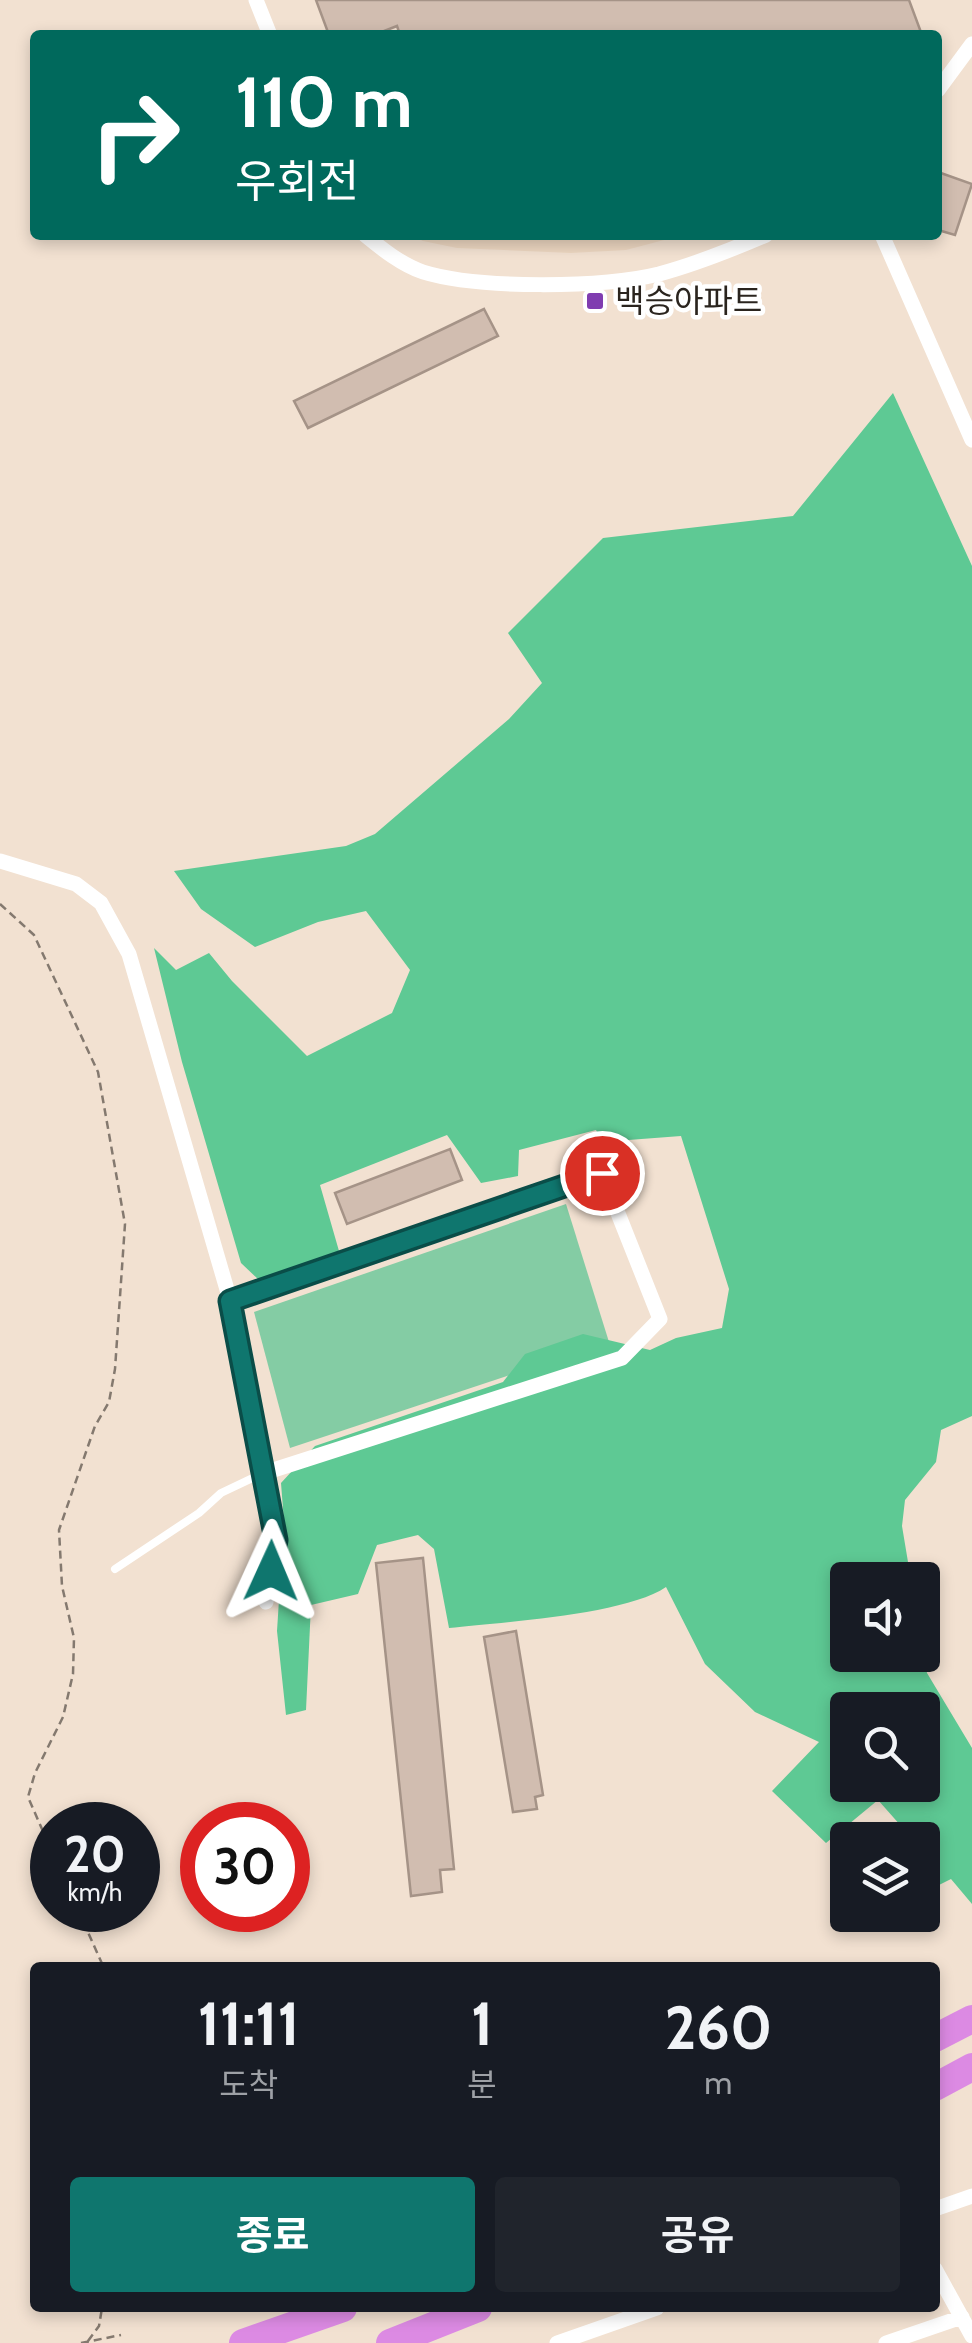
<!DOCTYPE html>
<html lang="ko">
<head>
<meta charset="utf-8">
<style>
  body { margin:0; font-family:Cabin,"Noto Sans KR",sans-serif; background:#20242c; color:#f1f3f6; height:100vh; display:flex; flex-direction:column; font-size:38px; white-space:nowrap }
  * { box-sizing:border-box; margin:0 }
  p { font-size:32px; color:#9ea1a6 }
  .icon { flex:none; width:55px; height:55px; fill:none; stroke:currentColor; stroke-width:2; stroke-linecap:round; stroke-linejoin:round }
  .map { position:relative; flex:1; overflow:hidden }
  .drawer { position:absolute; left:30px; top:1962px; width:910px; height:350px; display:flex; flex-direction:column; background:#171b24; border-radius:10px; box-shadow:0 5px 15px #0003 }
  .drawer>* { flex:none }
  .hud { position:absolute; left:30px; top:30px; width:912px; height:210px; border-radius:10px; box-shadow:0 5px 15px #0003; background:#00695c; color:#fff; overflow:hidden }
  .buttons { position:absolute; left:830px; top:1562px; display:grid; gap:20px }
  .buttons a { display:grid; place-items:center; width:110px; height:110px; border-radius:10px; background:#171b24; box-shadow:0 5px 15px #0003; font-size:50px }
  .speed { position:absolute; left:30px; top:1802px; display:flex; gap:20px; font-size:50px; font-weight:700; text-align:center }
  .speed>* { display:grid; place-content:center; width:130px; height:130px; border-radius:50%; background:#171b24; box-shadow:0 5px 15px #0003; line-height:1 }
  .speed small { font-size:25px; font-weight:400 }
  .speed .limit { border:15px solid #d22; background:#fff; color:#111 }
  .pin { position:absolute; display:grid; place-items:center; width:85px; height:85px; color:#fff; margin:-42px; border:5px solid #fff; border-radius:50%; box-shadow:0 2px 10px #0007 }
  .me { position:absolute; width:110px; margin:-55px; rotate:1deg; stroke-linejoin:round; filter:drop-shadow(0 0 8px #0008) }
  .turn { display:flex; align-items:center; gap:35px; height:210px; padding:0 40px; font-size:45px }
  .turn .icon { width:130px; height:130px; stroke-width:2.5 }
  .turn b { display:block; font-size:70px; line-height:85px }
  .eta { display:flex; justify-content:space-evenly; align-items:center; height:170px; text-align:center }
  .eta b { font-size:60px; font-weight:700; line-height:70px }
  .button { display:flex; gap:20px; margin-top:auto; padding:20px 40px }
  .button a { flex:1; height:115px; border-radius:10px; background:#0f766e; color:#fff; font-size:40px; font-weight:700; line-height:115px; text-align:center }
  .button a+a { background:#20242c; color:#f1f3f6 }
  .map>svg:first-child { display:block }
  .built { fill:#ecd6c0 }
  .green { fill:#84cca4 }
  .forest { fill:#5ec994; fill-rule:evenodd }
  .building { fill:#d1bdb0; stroke:#a59387; stroke-width:2.5 }
  .lines { fill:none; stroke-linecap:round; stroke-linejoin:round }
  .path { stroke:#84796f; stroke-width:2.5; stroke-dasharray:8 5; stroke-linecap:butt }
  .service { stroke:#fff; stroke-width:8 }
  .minor { stroke:#fff; stroke-width:15 }
  .motorway { stroke:#dc8ae3; stroke-width:28 }
  .route-casing { stroke:#0a4d48; stroke-width:25 }
  .route { stroke:#0f766e; stroke-width:18 }
  .poi-dot { fill:#803cb0; stroke:#fff; stroke-width:4 }
  .labels { text-anchor:middle; stroke-width:9; stroke-linejoin:round; paint-order:stroke }
  .poi-label { font-size:32px; fill:#2a241e; stroke:#fff; text-anchor:start }
</style>
</head>
<body>
<div class="map">
<svg width="972" height="2343" viewBox="0 0 972 2343">
  <rect width="100%" height="100%" fill="#f2e1d1"/>
  <!-- built -->
  <path class="built" d="M411,235H683L626,250L571,253L457,248L423,241Z"/>
  <!-- green -->
  <path class="green" d="M566,1204L609,1342L290,1448L254,1312Z"/>
  <!-- forest -->
  <path class="forest" d="M893,393L972,566V1416L941,1430L936,1462L905,1500L902,1526L911,1580H848V1655H922L923,1646L927,1673L972,1748V1904L951,1879L923,1893L922,1840H906L909,1835L878,1800L826,1843L772,1791L819,1742L755,1712L705,1664L666,1587C625,1615 502,1622 449,1628L434,1549L418,1535L377,1545L358,1594L311,1605L306,1710L286,1715L277,1631L284,1522L281,1483L315,1446L503,1382L525,1354L583,1334L650,1350L676,1338L722,1328L729,1289L681,1136L602,1142L596,1130L519,1150L518,1176L481,1183L447,1135L320,1185L339,1251L261,1282L241,1263L182,1062L154,948L176,970L209,953L232,981L307,1056L392,1013L410,970L366,911L318,922L255,947L201,909L174,871L346,846L375,834L509,719L542,683L508,633L603,538L793,516ZM848,1710H922V1785H848Z"/>
  <!-- building -->
  <path class="building" d="M316,0H909L922,35H400L397,26L374,35H329Z
    M938,172L972,184L955,235L938,230Z
    M484,309L498,336L308,428L294,401Z
    M450,1149L462,1180L347,1224L335,1193Z
    M423,1558L454,1869L440,1870L442,1892L411,1896L376,1563Z
    M516,1631L543,1795L535,1797L537,1809L513,1812L484,1637Z"/>
  <g class="lines">
    <!-- path -->
    <path class="path" d="M0,904L34,935L98,1072L125,1224L115,1369L109,1402L95,1426L59,1530L62,1586L74,1638L73,1674L63,1717L35,1773L28,1797L52,1852
      M78,1910L104,1968
      M88,2341L99,2326L102,2308
      M81,2343L121,2335"/>
    <!-- service -->
    <path class="service" d="M115,1569L199,1513L221,1493L261,1474"/>
    <!-- minor -->
    <path class="minor" d="M256,0L270,35
      M938,90L972,44
      M365,235C382,249 402,265 423,272C478,289 602,288 659,274C696,264 731,250 766,235
      M882,235L972,440
      M0,861L76,884L101,903L129,954L235,1317L261,1474L276,1540L266,1602
      M231,1301L602,1173L660,1319L622,1358L261,1474
      M935,2209L972,2196
      M935,2269L972,2336
      M557,2343L657,2308
      M886,2343L962,2317"/>
    <!-- motorway -->
    <path class="motorway" d="M935,2038L972,2019
      M935,2087L972,2067
      M243,2343L343,2308
      M390,2343L478,2308"/>
  </g>
  <g class="lines">
    <!-- route casing -->
    <g class="route-casing">
      <path id="route" d="M271,1571L276,1540L230,1301L602,1173"/>
    </g>
    <!-- route -->
    <use href="#route" class="route"/>
  </g>
  <!-- markers -->
  <rect class="poi-dot" x="585" y="291" width="20" height="20" rx="5"/>
  <g class="labels">
    <!-- poi labels -->
    <g class="poi-label">
      <text x="615" y="312">백승아파트</text>
    </g>
  </g>
</svg>
<div class="buttons">
<a><svg class="icon" aria-label="sound" viewBox="0 0 24 24"><path d="M4 9h4l5-4v14l-5-4H4zM17 9q2 3 0 6"/></svg></a>
<a><svg class="icon" aria-label="search" viewBox="0 0 24 24"><circle cx="10" cy="10" r="6"/><path d="M15 15l6 6"/></svg></a>
<a><svg class="icon" aria-label="layers" viewBox="0 0 24 24"><path d="M12 4l9 5-9 5-9-5zM3 14l9 5 9-5"/></svg></a>
</div>
<div class="speed"><div>20<small>km/h</small></div><div class="limit">30</div></div>
<div class="pin" style="left:602px;top:1173px;background:#d93025"><svg class="icon" aria-label="arrive" viewBox="0 0 24 24"><path d="M6 21V4h12l-3 4 3 4H6"/></svg></div>
<svg class="me" style="left:271px;top:1571px" viewBox="-20 -20 40 40"><path d="M0-17L14 15 0 8-14 15z" fill="#0f766e" stroke="#fff" stroke-width="4"/></svg>
<div class="hud">
<div class="turn"><svg class="icon" aria-label="right" viewBox="0 0 24 24"><path d="M7 20v-9h11M14 6l5 5-5 5"/></svg><div><b>110 m</b>우회전</div></div>
</div>
<section class="drawer">
<div class="eta">
<div><b>11:11</b><p>도착</p></div>
<div><b>1</b><p>분</p></div>
<div><b>260</b><p>m</p></div>
</div>
<div class="button"><a>종료</a><a>공유</a></div>
</section>
</div>
</body>
</html>
